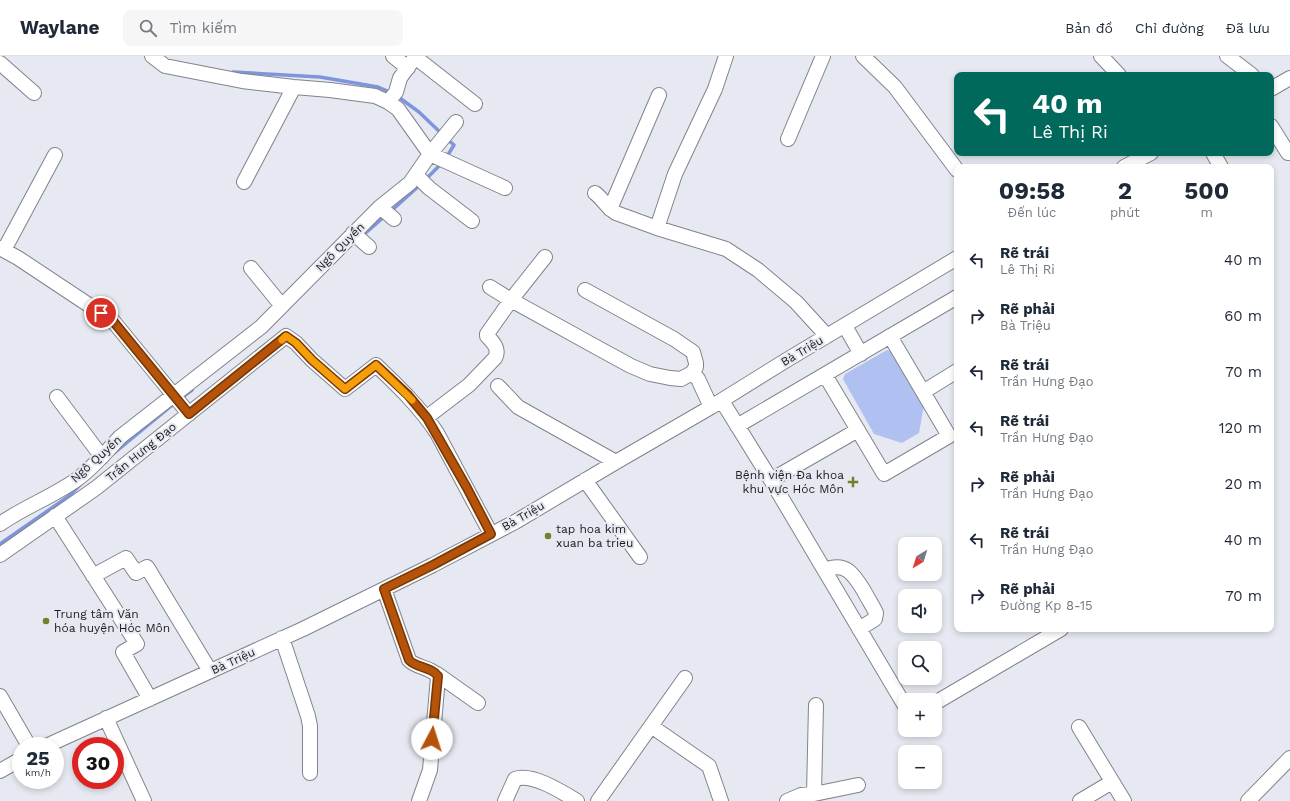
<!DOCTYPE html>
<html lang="vi">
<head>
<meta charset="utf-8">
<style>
  body { margin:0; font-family:"Work Sans",sans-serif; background:#f6f6f7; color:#1f2937; height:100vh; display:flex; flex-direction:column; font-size:15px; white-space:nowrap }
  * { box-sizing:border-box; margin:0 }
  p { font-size:13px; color:#747a83 }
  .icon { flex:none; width:22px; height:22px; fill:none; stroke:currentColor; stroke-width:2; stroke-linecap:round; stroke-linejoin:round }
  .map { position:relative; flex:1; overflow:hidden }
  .side { position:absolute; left:954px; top:108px; width:320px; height:468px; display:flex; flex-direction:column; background:#fff; border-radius:8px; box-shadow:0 2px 6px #0003 }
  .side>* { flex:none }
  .hud { position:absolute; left:954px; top:16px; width:320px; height:84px; border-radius:8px; box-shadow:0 2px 6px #0003; background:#00695c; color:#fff; overflow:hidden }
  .needle { width:26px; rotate:218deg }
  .fabs { position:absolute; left:898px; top:481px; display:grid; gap:8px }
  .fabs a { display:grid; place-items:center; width:44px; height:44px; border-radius:8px; background:#fff; box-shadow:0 2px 6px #0003; font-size:20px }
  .speed { position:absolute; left:12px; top:681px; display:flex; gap:8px; font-size:20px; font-weight:700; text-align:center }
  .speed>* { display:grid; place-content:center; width:52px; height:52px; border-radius:50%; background:#fff; box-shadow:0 2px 6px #0003; line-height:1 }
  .speed small { font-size:10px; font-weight:400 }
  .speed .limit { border:6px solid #d22; background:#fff; color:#111 }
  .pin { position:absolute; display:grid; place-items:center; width:34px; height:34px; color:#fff; margin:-17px; border:2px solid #fff; border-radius:50%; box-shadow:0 1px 4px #0007 }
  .me { position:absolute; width:44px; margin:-22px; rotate:5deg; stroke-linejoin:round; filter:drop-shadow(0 0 3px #0008) }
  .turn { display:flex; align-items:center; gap:14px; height:84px; padding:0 12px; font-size:18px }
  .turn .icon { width:52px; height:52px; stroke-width:2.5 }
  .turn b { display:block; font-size:28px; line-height:34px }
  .eta { display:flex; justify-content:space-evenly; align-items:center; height:68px; text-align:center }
  .eta b { font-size:24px; font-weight:700; line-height:28px }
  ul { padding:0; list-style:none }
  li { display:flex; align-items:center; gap:12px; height:56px; padding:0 12px }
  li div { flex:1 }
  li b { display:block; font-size:15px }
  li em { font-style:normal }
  header { display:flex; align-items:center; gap:24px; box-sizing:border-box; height:56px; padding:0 20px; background:#fff; border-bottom:1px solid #e0e1e3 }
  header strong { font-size:19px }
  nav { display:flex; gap:22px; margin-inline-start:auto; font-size:14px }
  .search { width:280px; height:36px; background:#f6f6f7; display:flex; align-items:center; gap:10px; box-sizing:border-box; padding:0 14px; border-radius:8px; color:#747a83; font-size:15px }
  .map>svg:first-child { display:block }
  .green { fill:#b0c1f1 }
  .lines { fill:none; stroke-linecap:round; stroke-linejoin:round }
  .stream { stroke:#7e95dd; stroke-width:3.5 }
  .minor-casing { stroke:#81848b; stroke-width:16 }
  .minor { stroke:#fff; stroke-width:14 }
  .route-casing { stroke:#753606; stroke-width:10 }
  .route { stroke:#b45309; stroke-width:7 }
  .slow { stroke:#f59e0b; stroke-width:7 }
  .poi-dot { fill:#6f802f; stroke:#e6e9f1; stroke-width:1.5 }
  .labels { text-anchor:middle; stroke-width:4; stroke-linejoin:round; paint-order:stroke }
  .street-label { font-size:12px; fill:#1c1d20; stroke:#e6e9f1 }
  .poi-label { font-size:12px; fill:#1c1d20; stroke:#e6e9f1; text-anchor:start }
</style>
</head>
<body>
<header>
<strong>Waylane</strong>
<div class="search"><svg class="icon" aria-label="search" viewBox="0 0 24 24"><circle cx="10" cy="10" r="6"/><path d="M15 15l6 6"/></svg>Tìm kiếm</div>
<nav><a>Bản đồ</a><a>Chỉ đường</a><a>Đã lưu</a></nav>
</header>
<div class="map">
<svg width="1290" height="745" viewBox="0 0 1290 745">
  <rect width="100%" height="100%" fill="#e6e9f1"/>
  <!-- green -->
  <path class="green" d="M887,294L892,296L924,349L919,377L902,387L874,378L843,323L845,318Z"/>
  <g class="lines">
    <!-- stream -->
    <path class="stream" d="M229,18L233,16L320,21L378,31L392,37
      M397,40L419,56L443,79
      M446,102L454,89L447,83
      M425,124L442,107
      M390,156L421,128
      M361,181L385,160
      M181,342L192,334
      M113,398L176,346
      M0,488L69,440L81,428"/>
    <!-- minor casing -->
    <g class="minor-casing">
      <path id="minor" d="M393,0L408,12
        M726,0L715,33L675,118L657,172L726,193L758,214L796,246L827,280
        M863,0L895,31L957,114
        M1101,0L1119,19
        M1227,0L1252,19
        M415,1L475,48
        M0,7L34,37
        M1271,33L1290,22
        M388,46L396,36L400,22L416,0
        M456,66L430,98L505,132
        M1271,70L1288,97
        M788,83L823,0
        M1213,97L1221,111
        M1124,111L1151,97
        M416,119L429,132L472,165
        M244,126L294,31
        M595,137C603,143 607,152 616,157L657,172
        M380,151L394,163
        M610,153L659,39
        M353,177L369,191
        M0,192L18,202L113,265L189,358
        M4,194L55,99
        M251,212L282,250
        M490,231L511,244L598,292L631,310L650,318L670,322L681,323L692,317L696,311V307L693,296L674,283L585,234
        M845,270L861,298
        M692,317L698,323L711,351
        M825,319L884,418L949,380L890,280
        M498,330L518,351L616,406
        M923,336L957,315
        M57,341L102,401
        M722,345L771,424L905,650
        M427,361L469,329L495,302C500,293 493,286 487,280V278L511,244L545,201
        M737,370L957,241
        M585,424L640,501
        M771,424L858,374
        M55,460L137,588L123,596L150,643
        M0,468C24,451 52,441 76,424C92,413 107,395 120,381L261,271L380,151L410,127L430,98L398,53L388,46L375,40L330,34L294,31L242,25L165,10L152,0
        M0,499L96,432L286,280L296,287L312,304L345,333L376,309C398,330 420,351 437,377L491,478
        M825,514C846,505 854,519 864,535C868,543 873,550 876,557L875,563L859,573
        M93,520L126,502L136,517L147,511L210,615
        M384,533L409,604C416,612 432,611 438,621L430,714L419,745
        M282,582L308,660L310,670V717
        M437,618L478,647
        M0,640L29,690
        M935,647L1061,573
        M106,662L144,745
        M651,670L709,710L721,745
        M1079,671L1124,745
        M46,690L303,573L433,509L515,466L616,406L711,351L785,305L957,202
        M0,715L21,703
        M814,738L858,729
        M505,745L515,723C533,717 562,736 577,745
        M598,745L685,622
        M787,745L801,739L814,738L816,649
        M1080,745L1112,726
        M1248,745L1290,702"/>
    </g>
    <!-- minor -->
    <use href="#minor" class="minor"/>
  </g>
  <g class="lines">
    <!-- route casing -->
    <g class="route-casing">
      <path id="route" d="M101,257L113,265L189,358L286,280L296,287L312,304L345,333L376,309L408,339L427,362L467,432L491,478L433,509L384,533L409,604C416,612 432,611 438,620L432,683"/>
    </g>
    <!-- route -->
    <use href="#route" class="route"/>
    <!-- slow -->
    <path class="slow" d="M282,284L286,280L296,287L312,304L345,333L376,309L412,344"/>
  </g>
  <!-- markers -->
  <g class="poi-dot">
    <path d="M851 420h4v4h4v4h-4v4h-4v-4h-4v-4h4z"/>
    <circle cx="548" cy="480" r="4"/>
    <circle cx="46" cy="565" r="4"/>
  </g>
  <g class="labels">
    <!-- street labels -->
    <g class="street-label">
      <text transform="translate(340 191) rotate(-45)" y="4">Ngô Quyền</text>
      <text transform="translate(802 295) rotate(-31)" y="4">Bà Triệu</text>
      <text transform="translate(141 396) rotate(-39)" y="4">Trần Hưng Đạo</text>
      <text transform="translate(96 403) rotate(-42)" y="4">Ngô Quyền</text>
      <text transform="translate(523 460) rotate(-30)" y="4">Bà Triệu</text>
      <text transform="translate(233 605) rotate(-25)" y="4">Bà Triệu</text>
    </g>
    <!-- poi labels -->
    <g class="poi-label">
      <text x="844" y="423" text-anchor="end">Bệnh viện Đa khoa<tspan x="844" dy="14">khu vực Hóc Môn</tspan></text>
      <text x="556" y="477">tap hoa kim<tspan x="556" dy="14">xuan ba trieu</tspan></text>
      <text x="54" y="562">Trung tâm Văn<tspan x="54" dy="14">hóa huyện Hóc Môn</tspan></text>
    </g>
  </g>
</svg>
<div class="fabs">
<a><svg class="needle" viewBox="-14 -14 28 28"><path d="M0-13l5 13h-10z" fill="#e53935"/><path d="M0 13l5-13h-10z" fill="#747a83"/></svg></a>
<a><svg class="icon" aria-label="sound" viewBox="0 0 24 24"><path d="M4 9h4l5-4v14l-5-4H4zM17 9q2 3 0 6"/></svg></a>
<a><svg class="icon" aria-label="search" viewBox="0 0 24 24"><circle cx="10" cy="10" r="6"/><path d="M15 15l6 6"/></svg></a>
<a>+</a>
<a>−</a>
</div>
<div class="speed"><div>25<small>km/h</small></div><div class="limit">30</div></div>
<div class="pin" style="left:101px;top:257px;background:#d93025"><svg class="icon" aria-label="arrive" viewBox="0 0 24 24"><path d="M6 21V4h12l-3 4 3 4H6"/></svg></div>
<svg class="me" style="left:432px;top:683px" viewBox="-20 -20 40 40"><circle r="19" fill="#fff"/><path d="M0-13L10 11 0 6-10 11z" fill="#b45309"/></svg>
<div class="hud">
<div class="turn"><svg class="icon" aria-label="left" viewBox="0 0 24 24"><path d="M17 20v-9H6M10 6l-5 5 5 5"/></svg><div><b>40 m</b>Lê Thị Ri</div></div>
</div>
<section class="side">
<div class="eta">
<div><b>09:58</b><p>Đến lúc</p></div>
<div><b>2</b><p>phút</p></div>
<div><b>500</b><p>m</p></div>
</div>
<ul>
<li><svg class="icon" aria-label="left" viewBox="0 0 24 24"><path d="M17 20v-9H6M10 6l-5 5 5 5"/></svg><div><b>Rẽ trái</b><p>Lê Thị Ri</p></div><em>40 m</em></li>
<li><svg class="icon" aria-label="right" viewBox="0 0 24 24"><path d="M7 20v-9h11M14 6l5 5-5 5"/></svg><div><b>Rẽ phải</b><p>Bà Triệu</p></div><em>60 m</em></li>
<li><svg class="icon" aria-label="left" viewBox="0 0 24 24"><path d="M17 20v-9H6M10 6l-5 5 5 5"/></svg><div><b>Rẽ trái</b><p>Trần Hưng Đạo</p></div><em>70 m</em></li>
<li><svg class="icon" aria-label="left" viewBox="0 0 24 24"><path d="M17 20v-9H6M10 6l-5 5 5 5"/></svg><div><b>Rẽ trái</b><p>Trần Hưng Đạo</p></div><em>120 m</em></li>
<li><svg class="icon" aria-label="right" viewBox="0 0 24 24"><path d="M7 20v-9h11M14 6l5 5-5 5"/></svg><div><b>Rẽ phải</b><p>Trần Hưng Đạo</p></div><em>20 m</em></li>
<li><svg class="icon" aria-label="left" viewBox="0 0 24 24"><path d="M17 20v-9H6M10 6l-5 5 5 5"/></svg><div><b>Rẽ trái</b><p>Trần Hưng Đạo</p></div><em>40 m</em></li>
<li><svg class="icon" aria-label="right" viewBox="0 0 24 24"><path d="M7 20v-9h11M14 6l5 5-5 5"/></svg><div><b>Rẽ phải</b><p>Đường Kp 8-15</p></div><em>70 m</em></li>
</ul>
</section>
</div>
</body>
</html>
